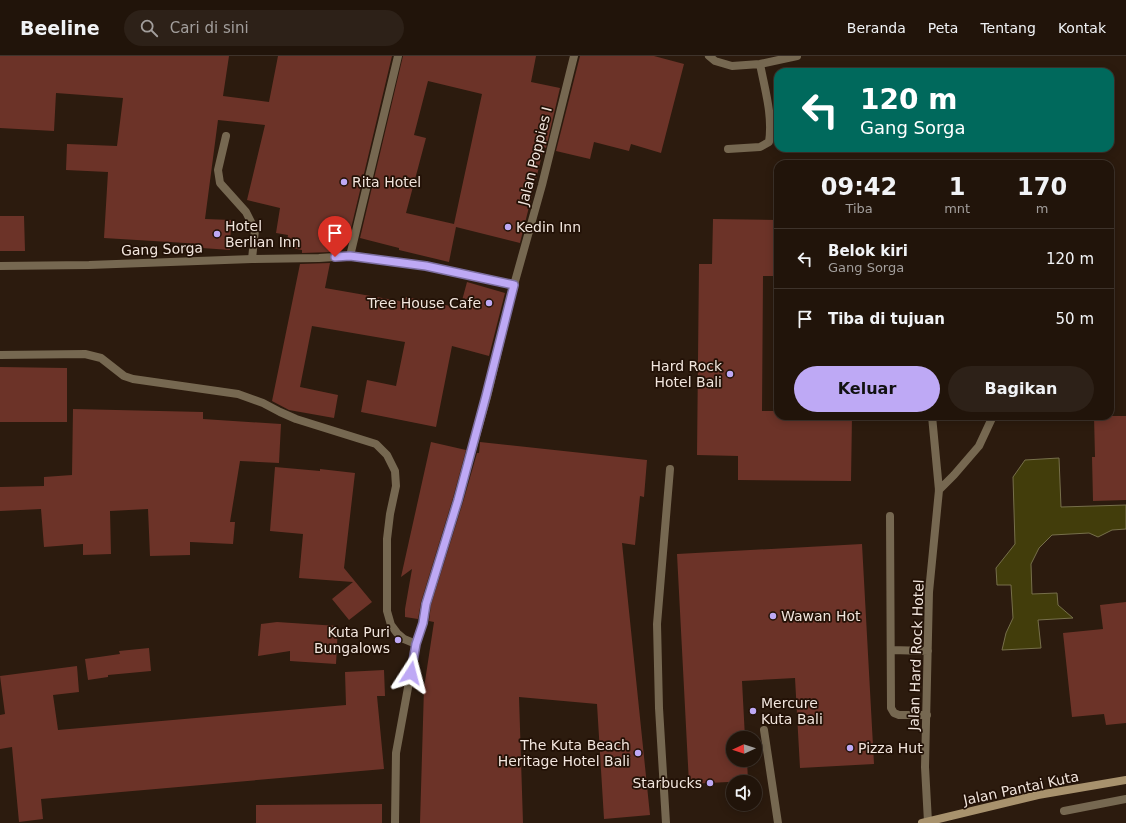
<!DOCTYPE html>
<html lang="id">
<head>
<meta charset="utf-8">
<style>
  body { margin:0; font-family:"DejaVu Sans",sans-serif; background:#2d2118; color:#f1f3f6; height:100vh; display:flex; flex-direction:column; font-size:15px; white-space:nowrap }
  * { box-sizing:border-box; margin:0 }
  p { font-size:13px; color:#a29e9c }
  .icon { flex:none; width:22px; height:22px; fill:none; stroke:currentColor; stroke-width:2; stroke-linecap:round; stroke-linejoin:round }
  .map { position:relative; flex:1; overflow:hidden }
  .sheet { position:absolute; left:774px; top:104px; width:340px; height:260px; display:flex; flex-direction:column; background:#21140a; border-radius:12px; box-shadow:0 2px 10px #0003,0 0 0 1px #3e332b }
  .sheet>* { flex:none }
  .top-card { position:absolute; left:774px; top:12px; width:340px; height:84px; border-radius:12px; box-shadow:0 2px 10px #0003,0 0 0 1px #3e332b; background:#00695c; color:#fff; overflow:hidden }
  .needle { width:26px; rotate:267deg }
  .controls { position:absolute; left:726px; top:675px; display:grid; gap:8px }
  .controls a { display:grid; place-items:center; width:36px; height:36px; border-radius:50%; background:#21140a; box-shadow:0 2px 10px #0003,0 0 0 1px #3e332b; font-size:20px }
  .pin { position:absolute; display:grid; place-items:center; width:34px; height:34px; color:#fff; margin:-41px -17px; border-radius:50% 50% 50% 0; rotate:-45deg; box-shadow:0 0 4px #0007 }
  .pin .icon { rotate:45deg }
  .me { position:absolute; width:44px; margin:-22px; rotate:9deg; stroke-linejoin:round; filter:drop-shadow(0 0 3px #0008) }
  .turn { display:flex; align-items:center; gap:14px; height:84px; padding:0 20px; font-size:18px }
  .turn .icon { width:52px; height:52px; stroke-width:2.5 }
  .turn b { display:block; font-size:28px; line-height:34px }
  .eta { display:flex; justify-content:space-evenly; align-items:center; height:68px; text-align:center }
  .eta b { font-size:24px; font-weight:700; line-height:28px }
  .primary-button { display:flex; gap:8px; margin-top:auto; padding:8px 20px }
  .primary-button a { flex:1; height:46px; border-radius:24px; background:#bea9f5; color:#111; font-size:16px; font-weight:700; line-height:46px; text-align:center }
  .primary-button a+a { background:#2d2118; color:#f1f3f6 }
  ul { padding:0; list-style:none }
  li { display:flex; align-items:center; gap:12px; height:60px; padding:0 20px; border-top:1px solid #3e332b }
  li div { flex:1 }
  li b { display:block; font-size:15px }
  li em { font-style:normal }
  header { display:flex; align-items:center; gap:24px; box-sizing:border-box; height:56px; padding:0 20px; background:#21140a; border-bottom:1px solid #3e332b }
  header strong { font-size:19px }
  nav { display:flex; gap:22px; margin-inline-start:auto; font-size:14px }
  .search { width:280px; height:36px; background:#2d2118; display:flex; align-items:center; gap:10px; box-sizing:border-box; padding:0 14px; border-radius:22px; color:#a29e9c; font-size:15px }
  .map>svg:first-child { display:block }
  .water { fill:#423d0b; stroke:#766f4a }
  .building { fill:#6c3328; fill-rule:evenodd }
  .lines { fill:none; stroke-linecap:round; stroke-linejoin:round }
  .lane { stroke:#766851; stroke-width:8 }
  .street { stroke:#766851; stroke-width:8 }
  .secondary { stroke:#a8926d; stroke-width:8 }
  .route-casing { stroke:#7c6e9f; stroke-width:10 }
  .route { stroke:#bea9f5; stroke-width:7 }
  .poi-dot { fill:#bea9f5; stroke:#221106; stroke-width:1.5 }
  .labels { text-anchor:middle; stroke-width:3.5; stroke-linejoin:round; paint-order:stroke }
  .street-label { font-size:14px; fill:#f1e5dd; stroke:#221106 }
  .poi-label { font-size:14px; fill:#f1e5dd; stroke:#221106; text-anchor:start }
</style>
</head>
<body>
<header>
<strong>Beeline</strong>
<div class="search"><svg class="icon" aria-label="search" viewBox="0 0 24 24"><circle cx="10" cy="10" r="6"/><path d="M15 15l6 6"/></svg>Cari di sini</div>
<nav><a>Beranda</a><a>Peta</a><a>Tentang</a><a>Kontak</a></nav>
</header>
<div class="map">
<svg width="1126" height="767" viewBox="0 0 1126 767">
  <rect width="100%" height="100%" fill="#2c1b0e"/>
  <!-- water -->
  <path class="water" d="M1059,402L1061,451L1126,449V473L1112,474L1098,481L1089,477L1052,479L1039,492L1031,508L1032,538L1057,537L1058,549L1073,562L1038,564L1041,592L1002,594L1006,577L1013,562L1011,529H997L996,512L1015,488L1013,421L1025,404Z"/>
  <!-- building -->
  <path class="building" d="M0,0H229L223,40L269,46L278,0H392L348,185L335,182L332,196L302,197V194L286,191L288,179L276,177L280,152L247,144L265,69L218,64L205,163L231,164L230,194L202,192V188L104,182L108,116L66,114L67,88L117,90L123,42L56,37L54,75L0,72Z
    M403,0H536L531,26L560,32L546,92L544,91L520,187L456,171L449,206L399,194V192L360,182ZM428,25L482,38L454,168L406,157L426,82L414,79Z
    M580,0H654L684,8L661,97L631,88L629,95L594,86L590,103L556,95Z
    M0,160H24L25,195H0Z
    M713,163L778,164V220H763L762,355H778V360H852L851,425L738,424V400L697,399L699,208H712Z
    M330,207L325,232L405,246L406,241L460,252L467,226L505,237L489,300L452,290L436,371L361,356L367,324L396,330L405,286L312,270L300,331L338,339L334,362L289,354L272,345L300,208Z
    M0,311L67,312V366H0Z
    M73,353L203,356V363L281,368L279,407L240,405L230,466H235L233,488L190,486V499L150,500L148,453L110,455L111,498L83,499V488L44,491L41,453L0,455V431L44,430V421L72,419Z
    M1094,360H1126V444L1093,445L1092,401H1095Z
    M431,386L466,394L453,442L421,546L418,563L405,561V553L412,513L401,521Z
    M480,386L647,404L644,441L640,440L635,489L622,487L650,759L604,763L597,648L519,641L523,767H420L424,632L434,566L429,565L431,549L463,446L477,397H479Z
    M275,411L320,415V413L355,417L344,512L372,546L349,564L332,543L353,526L299,522L303,478L270,475Z
    M862,488L874,708L800,712L795,622L742,625L745,682H733V704H747L748,725L689,728L677,498Z
    M1126,546V667L1106,669L1104,658L1072,661L1063,577L1103,573L1100,549Z
    M277,566L338,570L336,608L290,605V595L258,600L261,568Z
    M149,592L151,615L108,619V621L88,624L85,603L120,598L119,595Z
    M77,610L79,636L53,639L58,674L346,649L345,616L384,614L385,640H377L384,713L41,743L43,763L19,766L12,691L0,693V659L5,658L0,620Z
    M382,748V767H256V749Z"/>
  <g class="lines">
    <!-- lane -->
    <path class="lane" d="M226,80L218,114L220,127L246,156L255,174L252,203
      M939,434L954,419L979,390L993,360
      M890,460L891,652L894,657L899,659H927
      M891,594L928,595
      M764,674L778,767
      M1064,755L1126,743
      M928,766L925,711L929,536L939,434L932,360
      M666,767L659,652L657,568L670,413"/>
    <!-- street -->
    <path class="street" d="M709,0L715,5L732,10L760,8L797,0
      M728,93L760,91L769,86C773,60 765,34 760,8
      M350,200L398,0
      M0,210L89,209L252,203L319,202L350,200L426,210L514,229
      M0,299L85,298L101,302L124,320L133,323L238,338L263,347L280,356L296,363L376,388L387,399L395,415L396,430L390,458L387,483V555L391,569L397,577L404,583L416,588
      M395,767L396,697L416,588L423,567L426,548L458,444L487,341L514,229L542,129L574,0"/>
    <!-- secondary -->
    <path class="secondary" d="M922,767L1038,739L1126,724"/>
  </g>
  <g class="lines">
    <!-- route casing -->
    <g class="route-casing">
      <path id="route" d="M335,201L350,200L426,210L514,229L486,340L458,444L426,548L423,567L416,588L411,617"/>
    </g>
    <!-- route -->
    <use href="#route" class="route"/>
  </g>
  <!-- markers -->
  <g class="poi-dot">
    <circle cx="344" cy="126" r="4"/>
    <circle cx="508" cy="171" r="4"/>
    <circle cx="217" cy="178" r="4"/>
    <circle cx="489" cy="247" r="4"/>
    <circle cx="730" cy="318" r="4"/>
    <circle cx="773" cy="560" r="4"/>
    <circle cx="398" cy="584" r="4"/>
    <circle cx="753" cy="655" r="4"/>
    <circle cx="850" cy="692" r="4"/>
    <circle cx="638" cy="697" r="4"/>
    <circle cx="710" cy="727" r="4"/>
  </g>
  <g class="labels">
    <!-- street labels -->
    <g class="street-label">
      <text transform="translate(535 100) rotate(-76)" y="5">Jalan Poppies I</text>
      <text transform="translate(162 193) rotate(-2)" y="5">Gang Sorga</text>
      <text transform="translate(916 599) rotate(-88)" y="5">Jalan Hard Rock Hotel</text>
      <text transform="translate(1021 732) rotate(-12)" y="5">Jalan Pantai Kuta</text>
    </g>
    <!-- poi labels -->
    <g class="poi-label">
      <text x="352" y="131">Rita Hotel</text>
      <text x="225" y="175">Hotel<tspan x="225" dy="16">Berlian Inn</tspan></text>
      <text x="516" y="176">Kedin Inn</text>
      <text x="481" y="252" text-anchor="end">Tree House Cafe</text>
      <text x="722" y="315" text-anchor="end">Hard Rock<tspan x="722" dy="16">Hotel Bali</tspan></text>
      <text x="781" y="565">Wawan Hot</text>
      <text x="390" y="581" text-anchor="end">Kuta Puri<tspan x="390" dy="16">Bungalows</tspan></text>
      <text x="761" y="652">Mercure<tspan x="761" dy="16">Kuta Bali</tspan></text>
      <text x="630" y="694" text-anchor="end">The Kuta Beach<tspan x="630" dy="16">Heritage Hotel Bali</tspan></text>
      <text x="858" y="697">Pizza Hut</text>
      <text x="702" y="732" text-anchor="end">Starbucks</text>
    </g>
  </g>
</svg>
<div class="controls">
<a><svg class="needle" viewBox="-14 -14 28 28"><path d="M0-13l5 13h-10z" fill="#e53935"/><path d="M0 13l5-13h-10z" fill="#a29e9c"/></svg></a>
<a><svg class="icon" aria-label="sound" viewBox="0 0 24 24"><path d="M4 9h4l5-4v14l-5-4H4zM17 9q2 3 0 6"/></svg></a>
</div>
<div class="pin" style="left:335px;top:201px;background:#d93025"><svg class="icon" aria-label="arrive" viewBox="0 0 24 24"><path d="M6 21V4h12l-3 4 3 4H6"/></svg></div>
<svg class="me" style="left:411px;top:617px" viewBox="-20 -20 40 40"><path d="M0-17L14 15 0 8-14 15z" fill="#bea9f5" stroke="#fff" stroke-width="4"/></svg>
<div class="top-card">
<div class="turn"><svg class="icon" aria-label="left" viewBox="0 0 24 24"><path d="M17 20v-9H6M10 6l-5 5 5 5"/></svg><div><b>120 m</b>Gang Sorga</div></div>
</div>
<section class="sheet">
<div class="eta">
<div><b>09:42</b><p>Tiba</p></div>
<div><b>1</b><p>mnt</p></div>
<div><b>170</b><p>m</p></div>
</div>
<ul>
<li><svg class="icon" aria-label="left" viewBox="0 0 24 24"><path d="M17 20v-9H6M10 6l-5 5 5 5"/></svg><div><b>Belok kiri</b><p>Gang Sorga</p></div><em>120 m</em></li>
<li><svg class="icon" aria-label="arrive" viewBox="0 0 24 24"><path d="M6 21V4h12l-3 4 3 4H6"/></svg><div><b>Tiba di tujuan</b></div><em>50 m</em></li>
</ul>
<div class="primary-button"><a>Keluar</a><a>Bagikan</a></div>
</section>
</div>
</body>
</html>
